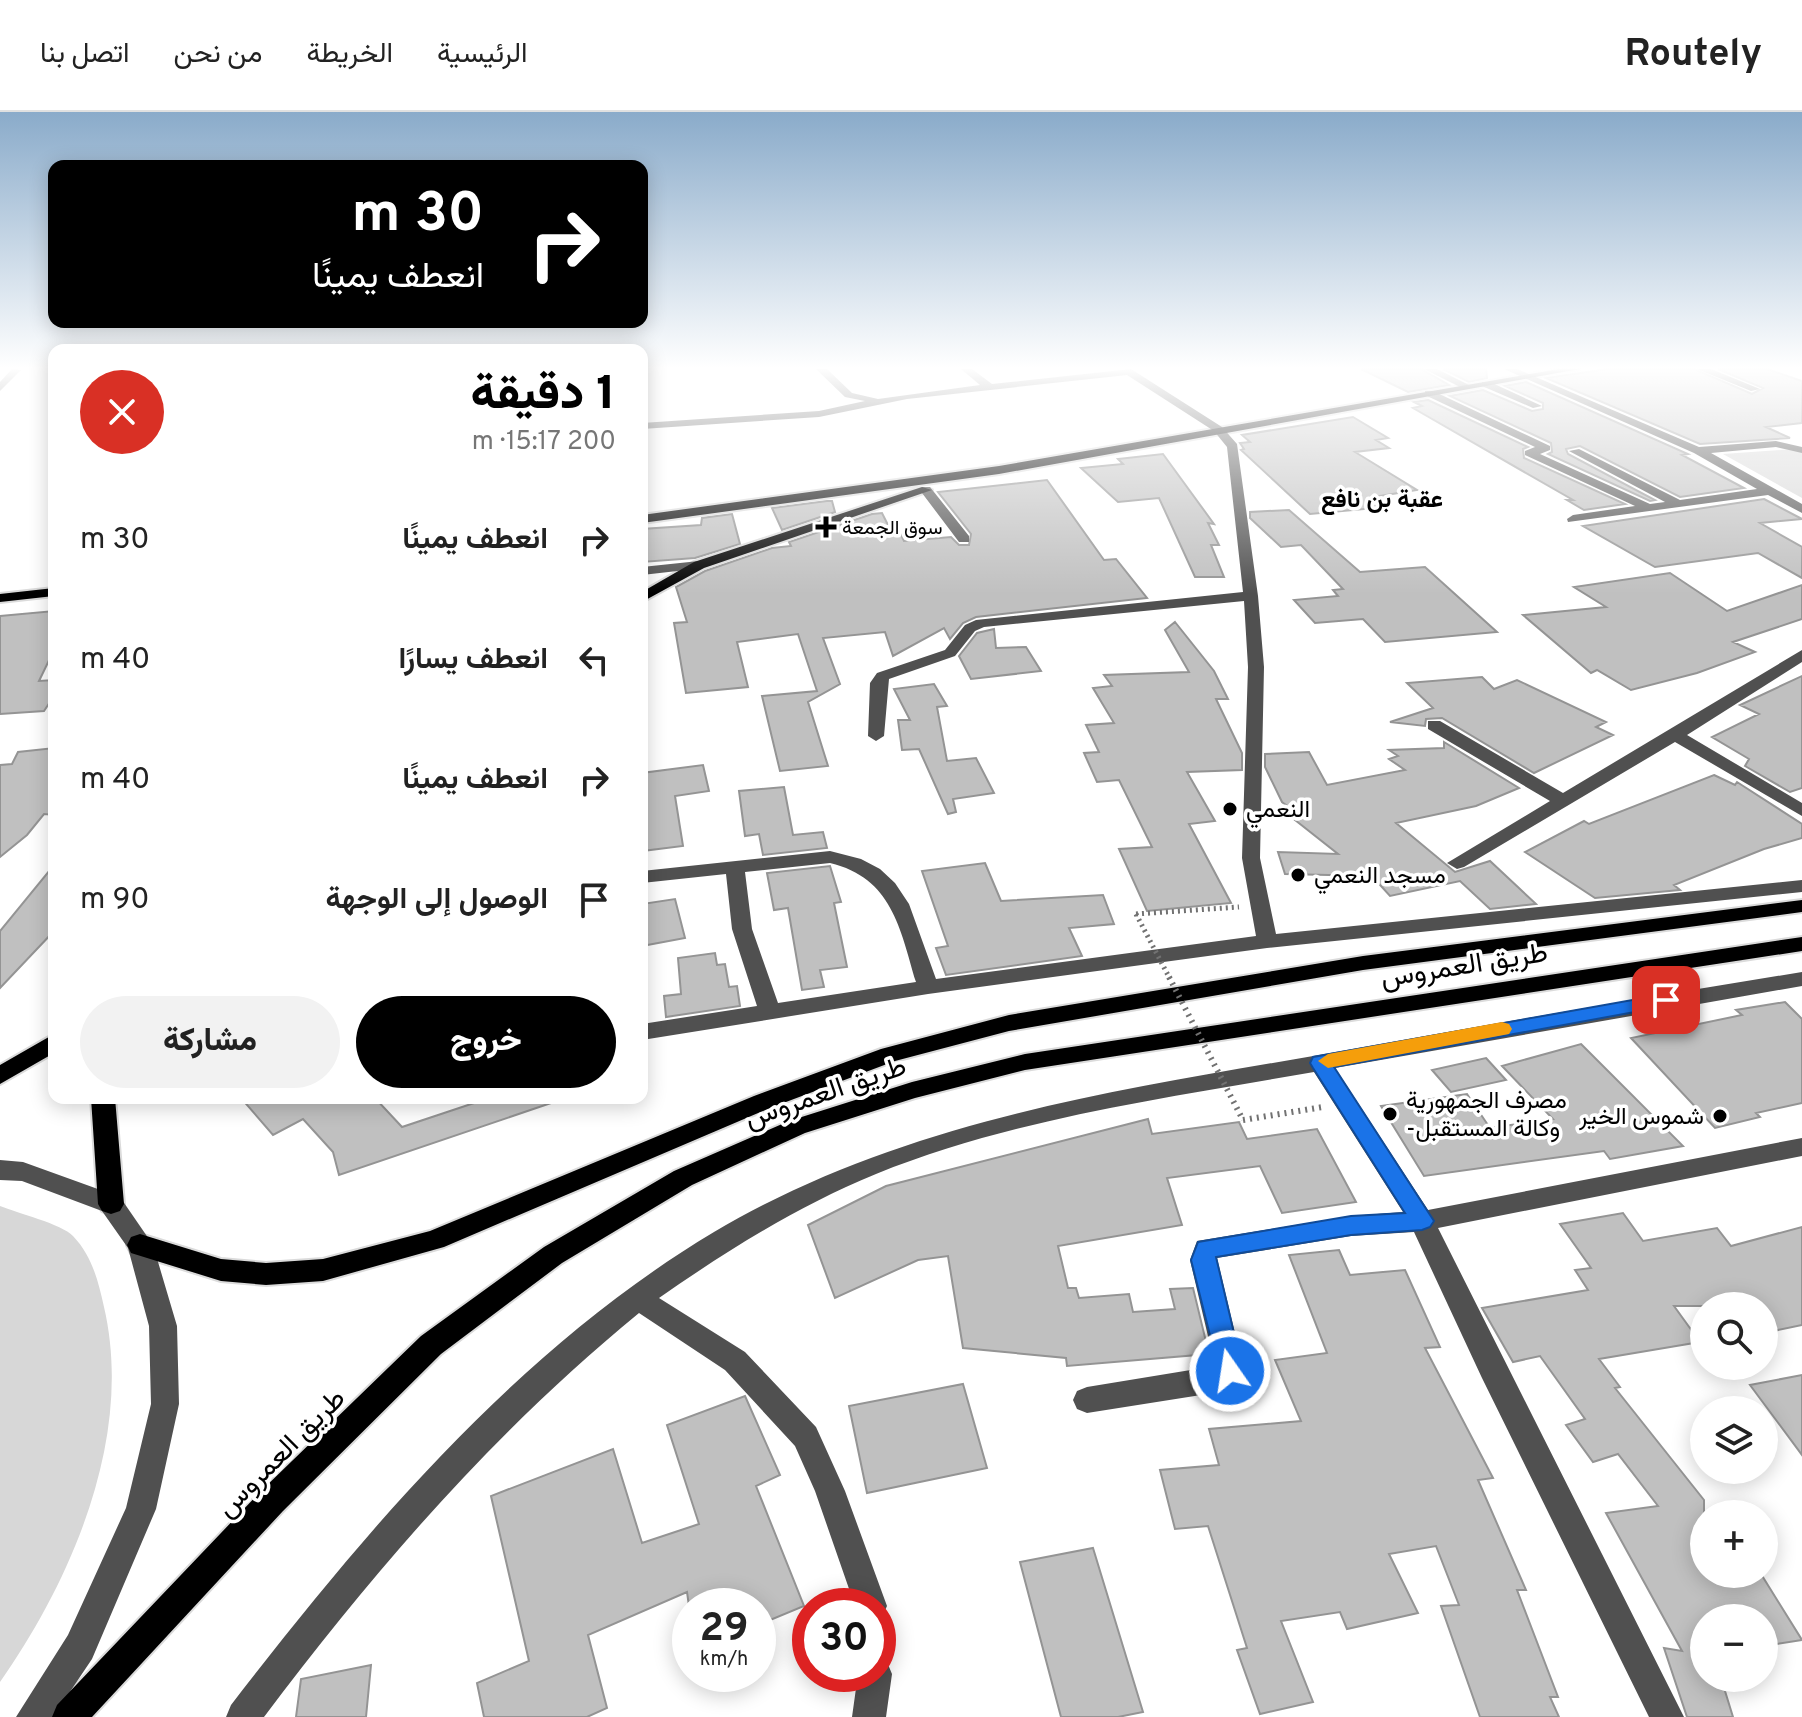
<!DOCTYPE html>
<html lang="ar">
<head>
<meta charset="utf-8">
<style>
  body { margin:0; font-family:Overpass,Vazirmatn,sans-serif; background:#f2f2f2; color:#222; direction:rtl; height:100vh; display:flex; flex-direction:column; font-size:30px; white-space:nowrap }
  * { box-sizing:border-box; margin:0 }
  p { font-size:26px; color:#767676 }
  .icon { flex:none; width:44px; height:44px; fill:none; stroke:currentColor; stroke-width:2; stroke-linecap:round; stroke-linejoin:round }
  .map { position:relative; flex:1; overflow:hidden; direction:ltr }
  .drawer { position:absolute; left:48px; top:232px; width:600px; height:760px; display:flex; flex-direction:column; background:#fff; border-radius:16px; box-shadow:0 4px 20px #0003; direction:rtl }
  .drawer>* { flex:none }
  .banner { position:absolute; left:48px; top:48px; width:600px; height:168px; border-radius:16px; box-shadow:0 4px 20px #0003; direction:rtl; background:#000; color:#fff; overflow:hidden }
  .fabs { position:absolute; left:1690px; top:1180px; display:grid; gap:16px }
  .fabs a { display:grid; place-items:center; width:88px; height:88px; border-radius:50%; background:#fff; box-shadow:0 4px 20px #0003; font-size:40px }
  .speed { position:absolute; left:672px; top:1476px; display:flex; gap:16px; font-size:40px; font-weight:700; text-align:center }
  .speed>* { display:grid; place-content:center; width:104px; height:104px; border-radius:50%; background:#fff; box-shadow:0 4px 20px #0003; line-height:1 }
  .speed small { font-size:20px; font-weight:400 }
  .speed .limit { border:12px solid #d22; background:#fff; color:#111 }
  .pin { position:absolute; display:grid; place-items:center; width:68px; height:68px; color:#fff; margin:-34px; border-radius:16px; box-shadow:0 4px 12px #0006 }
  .me { position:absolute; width:88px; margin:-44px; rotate:347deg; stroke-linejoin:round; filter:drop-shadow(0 0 6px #0008) }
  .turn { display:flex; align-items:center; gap:28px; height:168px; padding:0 32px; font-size:36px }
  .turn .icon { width:104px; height:104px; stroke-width:2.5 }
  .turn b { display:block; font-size:56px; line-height:68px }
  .round { display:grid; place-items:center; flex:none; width:84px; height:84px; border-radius:42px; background:#f2f2f2 }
  .summary { display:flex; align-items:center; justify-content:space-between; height:136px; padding:0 32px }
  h1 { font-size:48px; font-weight:800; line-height:60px; color:#000 }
  .button { display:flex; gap:16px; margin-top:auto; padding:16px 32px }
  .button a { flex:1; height:92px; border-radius:48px; background:#000; color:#fff; font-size:32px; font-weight:800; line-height:92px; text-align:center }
  .button a+a { background:#f2f2f2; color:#222 }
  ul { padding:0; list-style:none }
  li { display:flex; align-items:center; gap:24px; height:120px; padding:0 32px }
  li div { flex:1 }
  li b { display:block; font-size:30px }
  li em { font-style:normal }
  header { display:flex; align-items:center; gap:48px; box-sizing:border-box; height:112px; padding:0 40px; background:#fff; border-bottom:2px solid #e0e0e0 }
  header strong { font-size:38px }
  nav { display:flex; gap:44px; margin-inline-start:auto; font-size:28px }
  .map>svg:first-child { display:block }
  .green { fill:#d7d7d7 }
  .building { fill:#c0c0c0; stroke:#949494; stroke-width:2 }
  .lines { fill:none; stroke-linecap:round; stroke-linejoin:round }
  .major-casing { stroke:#dbdbdb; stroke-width:4 }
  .path-far1 { stroke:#727272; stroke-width:5; stroke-dasharray:2 4; stroke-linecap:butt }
  .path { stroke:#727272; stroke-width:6; stroke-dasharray:2 5; stroke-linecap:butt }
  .minor { fill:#505050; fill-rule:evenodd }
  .major { fill:#000; fill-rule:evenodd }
  .path-bridge-far1 { stroke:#727272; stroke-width:5; stroke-dasharray:2 4; stroke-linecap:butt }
  .path-bridge { stroke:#727272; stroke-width:6; stroke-dasharray:2 5; stroke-linecap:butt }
  .route { fill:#1a73e8; stroke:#114b97; stroke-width:2 }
  .slow { fill:#f59e0b }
  .poi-dot { fill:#000; stroke:#fff; stroke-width:3 }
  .labels { text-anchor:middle; stroke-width:7; stroke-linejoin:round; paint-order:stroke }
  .far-poi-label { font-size:20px; fill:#000; stroke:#fff; text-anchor:start }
  .far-quarter-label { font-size:24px; font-weight:bold; fill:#000; stroke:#fff }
  .poi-label { font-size:24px; fill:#000; stroke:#fff; text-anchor:start }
  .near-street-label { font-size:28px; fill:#000; stroke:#fff }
</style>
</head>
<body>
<header>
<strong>Routely</strong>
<nav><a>الرئيسية</a><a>الخريطة</a><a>من نحن</a><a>اتصل بنا</a></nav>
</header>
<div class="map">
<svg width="1802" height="1605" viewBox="0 0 1802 1605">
  <rect width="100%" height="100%" fill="#fff"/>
  <!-- green -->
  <path class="green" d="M1795,337L1802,339V386L1723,342Z
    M0,1094C17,1101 62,1112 73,1124C92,1144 98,1168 104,1195C134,1323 73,1466 0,1570Z"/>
  <!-- building -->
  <path class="building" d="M1361,257H1421L1449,273L1408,280Z
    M1443,257H1486L1487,266L1469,270Z
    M1608,257H1694L1752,282L1763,276L1718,257H1767L1802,269V311L1766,315L1790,326L1700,332L1546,266Z
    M1526,270L1688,342L1682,343L1744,376L1680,385L1580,334L1566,337L1568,342L1655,388L1650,389L1548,342L1552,340L1551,331L1450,284L1483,278L1532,299L1543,297V291L1505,274Z
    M1428,288L1528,335L1523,337L1524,346L1625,392L1584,398L1567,388H1573L1413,296L1422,294L1414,290Z
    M1353,305L1388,326L1376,328L1389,336L1355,340L1417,378L1374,385L1386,395L1310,402L1241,338L1244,337L1240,331L1250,330L1242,323Z
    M1163,342L1214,412L1208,411L1219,433H1211L1224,465H1195L1159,386L1118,390L1081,356L1123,352L1118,347Z
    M1047,368L1104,448L1116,447L1147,486L976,505L963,511L950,527L944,516L893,544L885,520L823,526L840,572L808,590L828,654L780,659L762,584L817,579L798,522L737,530L748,575L686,581L674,511L687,510L676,475L705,459L772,436L791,434L789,430L872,402L882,401L888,413H896L904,429L951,425L959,433H969L971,422L938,380Z
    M1764,387L1802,407L1760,411L1802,435V466L1758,441L1655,455L1583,414Z
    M827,389H832L835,400L782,418L772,396Z
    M1289,398L1360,460L1425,455L1497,520L1385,530L1363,507L1315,511L1294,488L1338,484L1333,478L1343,477L1301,433L1281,435L1250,406V400Z
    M732,402L740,432L695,446L642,450V417L701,413L702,406Z
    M1670,461L1727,499L1802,473V507L1733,530L1755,540L1697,561L1631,578L1597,558L1591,561L1523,503L1606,495L1574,475Z
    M54,499V538L39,569L54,568V584L44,599L0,602V504Z
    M1175,510L1214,559L1228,587H1216L1242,641V658L1187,660L1215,709L1189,712L1231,791L1147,799L1119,737L1152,735L1119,668L1097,670L1084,641L1099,640L1086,613L1114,611L1093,576L1112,574L1104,563L1189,560L1165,518Z
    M994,517L996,536L1026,535L1041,559L971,567L959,544L977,521Z
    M1802,564V676L1790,680L1745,654L1749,647L1712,625L1759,602L1740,593Z
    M1482,565L1494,577L1517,568L1606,610L1596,615L1613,623L1534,661L1442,606L1426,607L1425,614L1390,610L1433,596L1407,571Z
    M934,572L947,594L937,595L947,649L976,646L994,681L953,687L956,700L948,702L919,637L902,638L898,608H910L894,577Z
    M1444,630L1519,676L1476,694L1396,711L1455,760L1490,749L1536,792L1490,797L1460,769L1390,784L1372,764L1285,762L1278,740L1338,742L1295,708L1303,706L1282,690L1265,655V642L1309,640L1327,673L1405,658L1389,647L1398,644L1389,638L1444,636Z
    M54,636V703L44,702L27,723L0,745V653L12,652L18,640Z
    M703,653L709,679L675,684L683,734L642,739V661Z
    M1714,663L1735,673L1737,670L1802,712V726L1764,737L1674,773L1680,778L1595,786L1525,740L1584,709L1589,712Z
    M784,675L793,723L823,720L827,736L763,743L759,722L745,724L739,679Z
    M985,751L1001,789L1103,783L1114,812L1069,816L1082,844L946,863L936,836L948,834L922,759Z
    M54,753V819L0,876V819Z
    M830,754L841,790L834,791L847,855L820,858L824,875L802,878L788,796L774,798L767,761Z
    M675,787L685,826L642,834V792Z
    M715,841L717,853L725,852L729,875L737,874L740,894L666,905L664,884L681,882L678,846Z
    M1785,890L1802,907V991L1756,1001L1760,1005L1715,1016L1631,926L1742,903L1736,898Z
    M1581,932L1683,1034L1610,1047L1604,1039L1424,1064L1381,994L1467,982L1490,1016L1553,1007L1502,954Z
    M1486,946L1506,968L1451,980L1432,958Z
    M241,986H375L402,1015L489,986H554V990L339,1063L333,1040L303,1007L273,1023Z
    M1148,1007L1152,1022L1239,1010L1247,1027L1317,1017L1356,1090L1282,1101L1260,1054L1167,1066L1182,1113L1058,1134L1068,1176H1076L1079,1186L1129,1182L1133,1200L1175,1197L1170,1177L1193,1176L1209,1242L1067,1254L1066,1246L963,1236L948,1144L918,1148L835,1186L808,1113L886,1074Z
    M1623,1101L1643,1129L1717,1116L1731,1134L1802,1115V1213L1764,1221V1194H1674L1700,1230L1599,1247L1620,1275L1615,1276L1704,1388V1462H1761L1802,1528L1764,1534V1506H1704V1566H1721L1733,1605H1687L1664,1536L1682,1539L1606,1401L1658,1394L1618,1342L1593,1350L1566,1313L1585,1307L1540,1244L1513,1250L1482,1196L1588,1178L1575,1158L1591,1156L1560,1112Z
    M1339,1138L1350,1163L1405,1158L1440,1235L1425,1236L1493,1366L1478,1368L1526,1478H1517L1558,1585H1550L1559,1605H1480L1441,1494L1459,1493L1436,1434L1389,1442L1418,1501L1347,1517L1340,1500L1281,1509L1313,1590L1260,1602L1237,1538L1247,1536L1208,1414L1175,1417L1160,1358L1219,1353L1209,1317L1301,1309L1275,1248L1327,1241L1289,1143Z
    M1802,1263V1343L1750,1273Z
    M963,1272L987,1356L867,1381L849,1294Z
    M745,1284L780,1363L756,1374L804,1494L758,1513V1494H689L687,1480L588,1523L607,1596L587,1605H484L477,1571L529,1549L491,1384L613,1337L642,1431L699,1412L667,1313Z
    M1093,1436L1143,1600L1118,1605H1061L1020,1450Z
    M371,1553L366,1605H296L301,1567Z"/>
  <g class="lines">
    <!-- major casing -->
    <g class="major-casing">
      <path id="major" d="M1559,257H1580L999,362L642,411V403L999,354Z
        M922,375L932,378L704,456L642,490V480L694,450Z
        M54,476V484L0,490V482Z
        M1802,788V800L1363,858L1009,919L895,949L770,996L444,1135L323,1169L266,1173L221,1169L131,1141L127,1133L131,1125L140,1122L221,1147L266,1151L323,1147L430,1119L754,984L881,937L1009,903L1363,844Z
        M1802,825V839L1025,958L915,986L805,1021L692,1073L562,1151L441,1242L283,1399L92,1605H52L57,1593L261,1379L421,1224L544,1135L674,1059L789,1009L912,970L1025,942Z
        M54,922V941L0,972V953Z
        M91,986H115L124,1092L120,1099L111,1102L102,1099L98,1092Z"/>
    </g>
    <!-- path-far1 -->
    <path class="path-far1" d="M1136,802L1239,795"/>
    <!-- path -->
    <path class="path" d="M1243,1008L1323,995"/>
    <!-- minor -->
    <path class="minor" d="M12,257L21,258L0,279V270Z
      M816,257H827L852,281L878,287L980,273L961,257H972L992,272L1131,257L1222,315L1237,332L1258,484L1264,555L1260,746L1276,822L1802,768V780L1267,836L928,882L642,928V912L757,894L732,817L726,762L642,771V759L830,739L861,747L880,757L895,771L909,792L936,867L1256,824L1242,746L1248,555L1244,489L984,515L975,519L955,544L889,567L884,624L876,629L868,624L870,571L877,561L945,538L965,513L976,508L1243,480L1227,335L1214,319L1127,263L907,287L819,305L642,317V311L819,299L865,289L845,285ZM830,751C892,766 900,816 916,870L778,891L752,817L745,760Z
      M1424,257H1437L1473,275L1464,277Z
      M1504,257H1517L1699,335L1776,329L1802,335V341L1776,335L1711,341L1802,392V401L1768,383L1568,410L1567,407L1573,403L1635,394L1525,343V339L1535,335L1425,283V279H1433L1550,334V338L1540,342L1650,392L1665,390L1569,339L1579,337L1680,388L1757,377L1694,341Z
      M1697,257H1711L1760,277L1751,279Z
      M1482,270H1490L1542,294L1533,296L1482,274Z
      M922,375H930L969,424V430H959L922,381Z
      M699,449L704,450V456L642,463V455Z
      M1802,538V550L1687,623L1802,691V704L1675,630L1464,755L1457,757L1447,751L1550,689L1428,617V609H1440L1563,681Z
      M1802,860V874L1335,956L1428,1098L1802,1026V1044L1438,1116L1684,1605H1649L1482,1266L1414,1120L1351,1124L1217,1146L1244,1259L1240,1268L1220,1280L1087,1301L1077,1297L1073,1288L1077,1279L1087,1275L1215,1254L1190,1148L1197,1129L1351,1104L1403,1100L1314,960C1167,986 1015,1006 876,1062C798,1094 728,1138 659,1186L745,1240L816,1315L845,1379L887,1494L882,1505L878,1507V1494H855L815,1379L795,1334L725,1258L639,1201C495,1319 376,1456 264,1605H226L231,1593C368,1415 519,1237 714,1120C900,1010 1110,979 1319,943C1480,914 1641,886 1802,860Z
      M0,1048L23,1050L120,1085L153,1133L177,1214L179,1292L156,1397L92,1547L53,1605H16L68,1523L126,1396L151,1292L149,1214L128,1136L102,1099L22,1069L0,1068Z
      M878,1546L887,1550L892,1562L886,1605H852L858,1562H878Z"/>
    <!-- major -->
    <use href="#major" class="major"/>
    <!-- path-bridge-far1 -->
    <path class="path-bridge-far1" d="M1136,802L1170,867"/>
    <!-- path-bridge -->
    <path class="path-bridge" d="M1169,865L1243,1008"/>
  </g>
  <!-- sky -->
  <linearGradient id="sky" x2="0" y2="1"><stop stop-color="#8aabca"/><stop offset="0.53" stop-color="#fff"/><stop offset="1" stop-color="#fff" stop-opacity="0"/></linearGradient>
  <rect width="1802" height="482" fill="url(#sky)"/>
  <!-- route -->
  <path class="route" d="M1666,882L1676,888L1673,893L1334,955L1434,1109L1430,1115L1422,1118L1351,1123L1216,1145L1243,1259L1239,1267L1230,1270L1221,1267L1191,1148L1198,1130L1351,1104L1405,1101L1313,956L1310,951L1313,945Z"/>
  <!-- slow -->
  <path class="slow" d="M1502,910L1509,912L1512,917L1509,922L1328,956L1318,949L1328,942Z"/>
  <!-- markers -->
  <g class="poi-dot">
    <path d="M822 403h8v8h8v8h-8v8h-8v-8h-8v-8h8z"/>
    <circle cx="1230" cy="697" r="8"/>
    <circle cx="1298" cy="763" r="8"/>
    <circle cx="1390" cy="1002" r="8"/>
    <circle cx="1720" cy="1004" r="8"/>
  </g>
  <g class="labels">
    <!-- far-poi labels -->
    <g class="far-poi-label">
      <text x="842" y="422">سوق الجمعة</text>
    </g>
    <!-- far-quarter labels -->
    <g class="far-quarter-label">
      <text x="1382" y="395">عقبة بن نافع</text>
    </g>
    <!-- poi labels -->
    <g class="poi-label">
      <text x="1246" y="705">النعمي</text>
      <text x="1314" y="771">مسجد النعمي</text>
      <text x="1406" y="996">مصرف الجمهورية<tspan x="1406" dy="28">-وكالة المستقبل</tspan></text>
      <text x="1704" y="1012" text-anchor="end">شموس الخير</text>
    </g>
    <!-- near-street labels -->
    <g class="near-street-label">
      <text transform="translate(1464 852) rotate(-9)" y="10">طريق العمروس</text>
      <text transform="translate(825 979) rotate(-19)" y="10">طريق العمروس</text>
      <text transform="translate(280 1340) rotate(-45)" y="10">طريق العمروس</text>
    </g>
  </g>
</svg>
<div class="fabs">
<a><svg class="icon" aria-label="search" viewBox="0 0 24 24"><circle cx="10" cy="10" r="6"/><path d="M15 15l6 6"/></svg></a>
<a><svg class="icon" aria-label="layers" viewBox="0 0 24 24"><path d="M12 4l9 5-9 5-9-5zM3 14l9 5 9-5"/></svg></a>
<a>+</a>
<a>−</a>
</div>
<div class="speed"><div>29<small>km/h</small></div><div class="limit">30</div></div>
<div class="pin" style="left:1666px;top:888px;background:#d93025"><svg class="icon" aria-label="arrive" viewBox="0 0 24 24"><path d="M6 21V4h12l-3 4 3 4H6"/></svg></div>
<svg class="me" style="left:1230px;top:1259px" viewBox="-20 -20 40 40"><circle r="17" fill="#1a73e8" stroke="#fff" stroke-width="3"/><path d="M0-11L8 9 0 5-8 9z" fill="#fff"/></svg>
<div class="banner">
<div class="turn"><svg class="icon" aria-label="right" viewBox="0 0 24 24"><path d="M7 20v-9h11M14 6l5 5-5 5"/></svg><div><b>30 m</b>انعطف يمينًا</div></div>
</div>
<section class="drawer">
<div class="summary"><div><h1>1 دقيقة</h1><p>200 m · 15:17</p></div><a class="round" style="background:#d93025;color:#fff"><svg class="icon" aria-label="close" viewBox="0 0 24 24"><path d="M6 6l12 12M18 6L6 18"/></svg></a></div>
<ul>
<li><svg class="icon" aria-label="right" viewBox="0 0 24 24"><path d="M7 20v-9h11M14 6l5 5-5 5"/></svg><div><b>انعطف يمينًا</b></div><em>30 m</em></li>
<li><svg class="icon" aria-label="left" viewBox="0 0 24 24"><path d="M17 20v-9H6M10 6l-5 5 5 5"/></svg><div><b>انعطف يسارًا</b></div><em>40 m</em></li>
<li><svg class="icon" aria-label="right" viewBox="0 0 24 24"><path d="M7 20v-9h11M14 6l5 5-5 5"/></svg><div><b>انعطف يمينًا</b></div><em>40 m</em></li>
<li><svg class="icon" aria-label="arrive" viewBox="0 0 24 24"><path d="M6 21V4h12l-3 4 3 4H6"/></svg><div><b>الوصول إلى الوجهة</b></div><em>90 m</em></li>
</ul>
<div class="button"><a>خروج</a><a>مشاركة</a></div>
</section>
</div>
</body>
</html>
